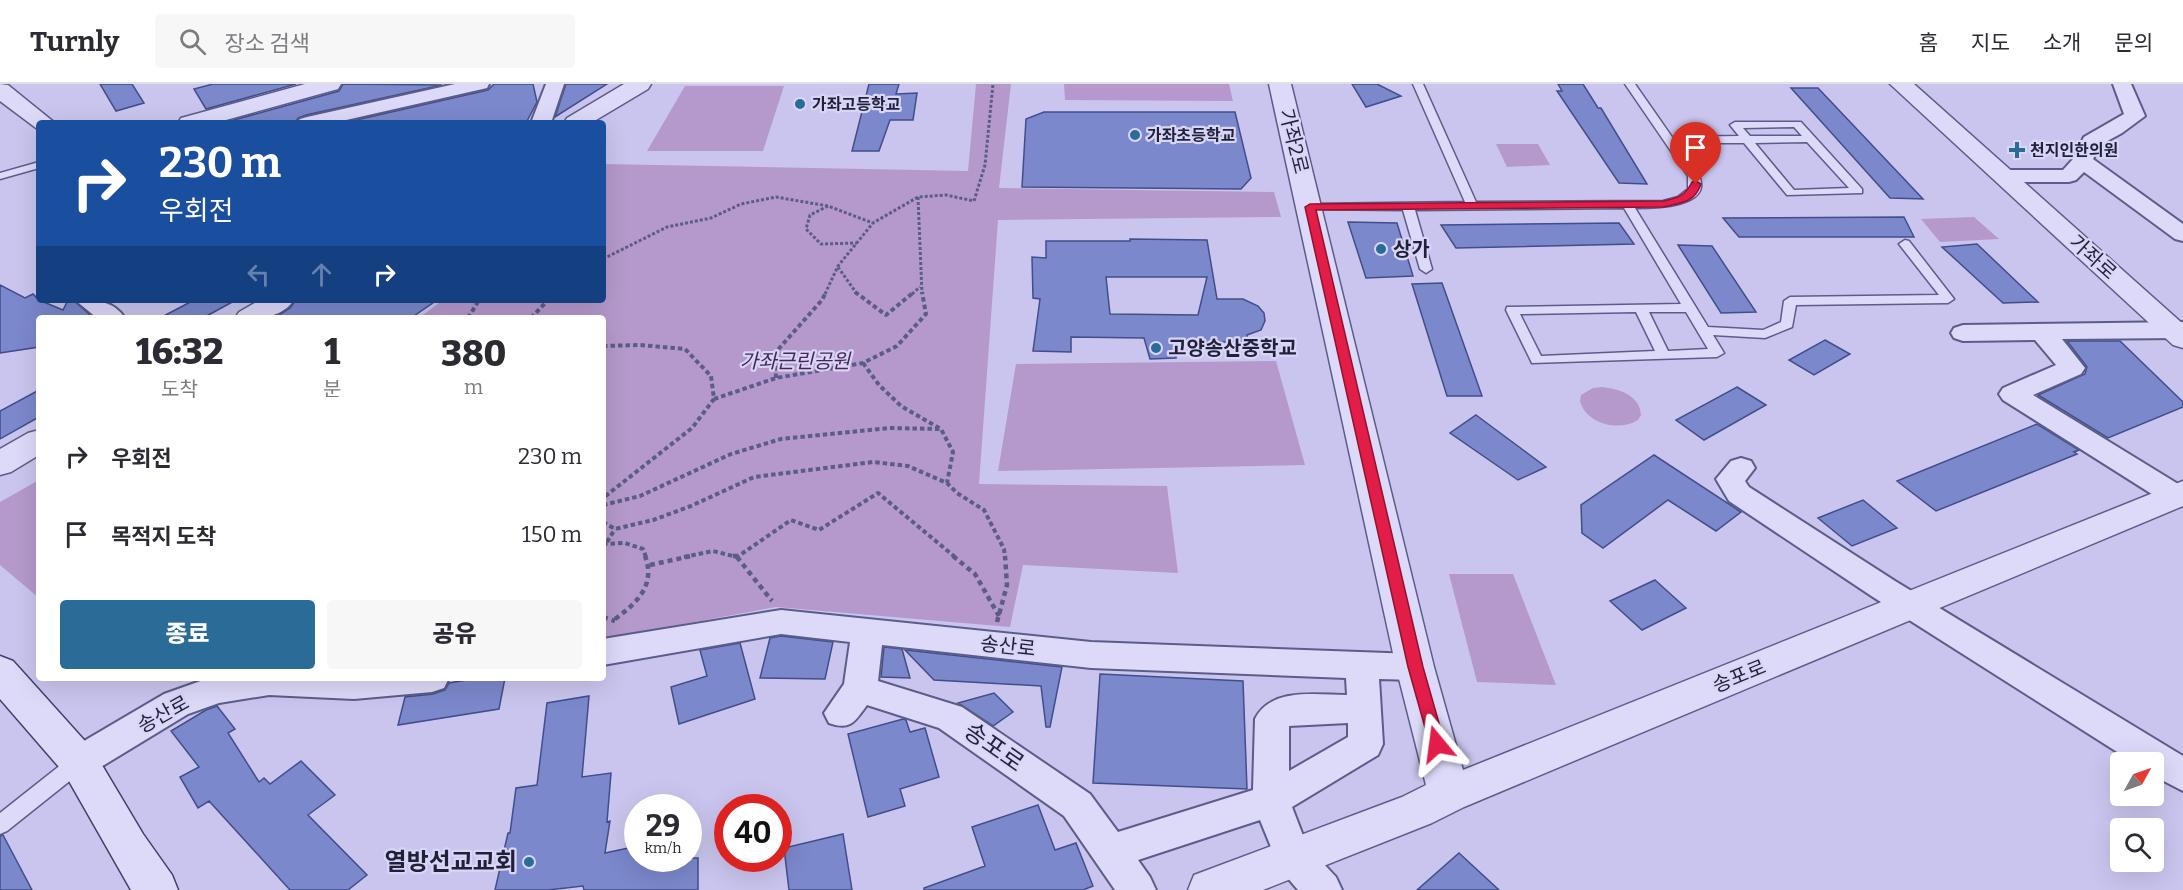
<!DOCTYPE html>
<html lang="ko">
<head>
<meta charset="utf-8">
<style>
  body { margin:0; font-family:Bitter,"Noto Sans KR",serif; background:#f7f7f7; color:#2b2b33; height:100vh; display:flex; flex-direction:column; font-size:22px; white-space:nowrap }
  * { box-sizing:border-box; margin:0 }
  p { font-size:20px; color:#7c7c81 }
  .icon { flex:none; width:33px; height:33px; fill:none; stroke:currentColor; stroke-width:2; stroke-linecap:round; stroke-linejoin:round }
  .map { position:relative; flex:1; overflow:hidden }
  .sheet { position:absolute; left:36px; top:231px; width:570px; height:366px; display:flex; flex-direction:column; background:#fff; border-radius:6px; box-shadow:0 6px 24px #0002 }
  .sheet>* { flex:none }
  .guide { position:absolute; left:36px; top:36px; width:570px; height:183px; border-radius:6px; box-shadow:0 6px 24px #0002; background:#1a4fa0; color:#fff; overflow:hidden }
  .needle { width:39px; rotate:50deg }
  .buttons { position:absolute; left:2110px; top:668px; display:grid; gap:12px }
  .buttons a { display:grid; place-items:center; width:54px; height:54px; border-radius:6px; background:#fff; box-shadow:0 6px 24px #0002; font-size:30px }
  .speed { position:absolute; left:624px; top:710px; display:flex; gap:12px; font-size:30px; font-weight:700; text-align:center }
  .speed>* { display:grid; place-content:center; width:78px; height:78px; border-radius:50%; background:#fff; box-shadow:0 6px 24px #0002; line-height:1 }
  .speed small { font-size:15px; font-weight:400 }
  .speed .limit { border:9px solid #d22; background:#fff; color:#111 }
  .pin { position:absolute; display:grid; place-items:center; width:51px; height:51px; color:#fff; margin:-62px -26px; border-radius:50% 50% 50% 0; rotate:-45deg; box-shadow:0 0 6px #0007 }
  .pin .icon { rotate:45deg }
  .me { position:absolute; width:66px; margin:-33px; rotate:344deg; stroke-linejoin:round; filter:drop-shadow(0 0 4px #0008) }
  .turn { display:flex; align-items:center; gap:21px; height:126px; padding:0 24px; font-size:27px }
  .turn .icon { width:78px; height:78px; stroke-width:2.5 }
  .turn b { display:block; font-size:42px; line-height:51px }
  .lanes { display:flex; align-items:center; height:57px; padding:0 24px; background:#0003; justify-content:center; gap:30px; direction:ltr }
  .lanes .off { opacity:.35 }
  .eta { display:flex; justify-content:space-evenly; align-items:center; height:102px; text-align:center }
  .eta b { font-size:36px; font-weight:800; line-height:42px }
  .primary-button { display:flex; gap:12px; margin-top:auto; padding:12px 24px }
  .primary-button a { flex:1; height:69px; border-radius:6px; background:#2b6b98; color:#fff; font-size:24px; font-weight:800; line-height:69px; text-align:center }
  .primary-button a+a { background:#f7f7f7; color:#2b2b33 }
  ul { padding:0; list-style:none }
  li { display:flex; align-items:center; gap:18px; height:78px; padding:0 24px }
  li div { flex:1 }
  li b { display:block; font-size:22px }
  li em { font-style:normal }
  header { display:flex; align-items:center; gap:36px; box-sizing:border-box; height:84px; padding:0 30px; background:#fff; border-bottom:2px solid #e1e1e2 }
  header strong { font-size:28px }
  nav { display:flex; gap:33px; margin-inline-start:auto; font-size:21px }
  .search { width:420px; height:54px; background:#f7f7f7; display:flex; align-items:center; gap:15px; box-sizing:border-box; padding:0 21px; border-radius:6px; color:#7c7c81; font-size:22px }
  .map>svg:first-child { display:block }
  .green { fill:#b599cd }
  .building { fill:#7b88cc; stroke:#414e89; stroke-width:1.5; fill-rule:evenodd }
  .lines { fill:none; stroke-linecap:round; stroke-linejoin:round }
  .service-casing { stroke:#5b5d89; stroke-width:3 }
  .minor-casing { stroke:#5b5d89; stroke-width:4 }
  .tertiary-casing { stroke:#5b5d89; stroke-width:3 }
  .secondary-casing { stroke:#3e426b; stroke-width:3 }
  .path-far2 { stroke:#5b5d89; stroke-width:3; stroke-dasharray:3 2; stroke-linecap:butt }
  .path-far1 { stroke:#5b5d89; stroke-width:4; stroke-dasharray:4.5 3; stroke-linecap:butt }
  .path { stroke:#5b5d89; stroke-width:4.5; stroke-dasharray:5 4; stroke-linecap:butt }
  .service { fill:#ddd9f9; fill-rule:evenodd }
  .minor { fill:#ddd9f9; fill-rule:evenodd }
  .tertiary { fill:#ddd9f9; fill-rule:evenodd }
  .secondary { fill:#ddd9f9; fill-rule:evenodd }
  .route { fill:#e11d48; stroke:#92132f; stroke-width:1.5 }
  .poi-dot { fill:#2b6b98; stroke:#d9d5f6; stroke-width:2 }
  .labels { text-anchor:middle; stroke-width:4.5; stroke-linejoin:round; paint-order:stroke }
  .far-poi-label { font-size:16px; font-weight:bold; fill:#1f213a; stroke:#d9d5f6; text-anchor:start }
  .street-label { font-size:20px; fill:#1f213a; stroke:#d9d5f6 }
  .poi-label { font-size:20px; font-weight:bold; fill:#1f213a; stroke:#d9d5f6; text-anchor:start }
  .park-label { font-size:20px; font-style:italic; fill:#462656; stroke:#d9d5f6 }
  .near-street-label { font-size:24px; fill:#1f213a; stroke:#d9d5f6 }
  .near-poi-label { font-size:24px; font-weight:bold; fill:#1f213a; stroke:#d9d5f6; text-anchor:end }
</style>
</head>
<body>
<header>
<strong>Turnly</strong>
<div class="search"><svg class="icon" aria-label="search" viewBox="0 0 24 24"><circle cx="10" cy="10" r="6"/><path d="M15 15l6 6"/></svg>장소 검색</div>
<nav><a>홈</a><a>지도</a><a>소개</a><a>문의</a></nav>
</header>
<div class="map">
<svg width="2183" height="806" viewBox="0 0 2183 806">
  <rect width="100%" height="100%" fill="#cac5ee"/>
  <!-- green -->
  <path class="green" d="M976,0H1011L999,104L1274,108L1281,133L998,136L979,400L1167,402L1178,489L1023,481L1010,543L776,523L603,555V234H419L443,216H603V80L968,87Z
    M1064,0H1229L1233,17L1065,16Z
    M685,2H784L763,67H647Z
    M1496,60H1538L1550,81L1507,83Z
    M1974,133L1999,155L1940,158L1921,135Z
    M1276,277L1305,381L998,387L1016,280Z
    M1602,303C1619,305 1640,311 1641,331L1638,336C1619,348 1586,340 1580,317L1581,311L1593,304Z
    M39,396V514L0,481V418Z
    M1449,490H1513L1556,601L1477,598Z"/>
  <!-- building -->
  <path class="building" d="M100,0H132L144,19L116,27Z
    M213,0H296L206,25L194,5Z
    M343,0L442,1L306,31L298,34L295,39H223L339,7Z
    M494,0H533L537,18L526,39H343L488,6Z
    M566,0H607L555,33Z
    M869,0H899L896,10L917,9L913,36H890L879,67H852Z
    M1352,0H1377L1401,12L1366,23Z
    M1558,0H1583L1598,24H1601L1647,100L1619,99L1557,7H1562Z
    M1791,4H1818L1923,115L1890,114Z
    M1044,28H1235L1251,94L1241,105L1022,103L1026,35Z
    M1904,133L1914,153H1739L1723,134Z
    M1348,138L1397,139L1413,192L1366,194Z
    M1619,139L1634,160L1456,164L1441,141Z
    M1130,155L1207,156L1217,215H1243L1258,222L1264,229L1265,237L1261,246L1247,251L1248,258H1176V274L1150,275L1144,254L1071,253V268L1033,267L1040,215L1033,214L1032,173L1046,174V157H1130ZM1106,193H1207L1198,231L1110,230Z
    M1977,160L2038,218L2003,219L1942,163Z
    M1678,161L1712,162L1756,228L1721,229Z
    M1442,199L1482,312H1447L1412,200Z
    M0,201L25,214L33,210L39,216L63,226L68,216H73L89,230L87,234H39V263L0,269Z
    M194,216H236L203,234H160Z
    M296,216H437L411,234H285L279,231L290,224Z
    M1825,256L1850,270L1814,291L1789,276Z
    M2067,257H2120L2183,318V323L2108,354L2038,311L2085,290L2087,283Z
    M1737,303L1766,321L1704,356L1676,336Z
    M39,306V333L0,355V327Z
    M1476,331L1546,383L1518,396L1450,349Z
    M2037,340L2079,366L2074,368L2077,370L1936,427L1897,397Z
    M1654,371L1741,428L1716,447L1668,416L1603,464L1582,449L1581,421Z
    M1863,416L1897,444L1852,462L1818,434Z
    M1655,496L1686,524L1642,546L1610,517Z
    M781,552L833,558L825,595L760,594L770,554Z
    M740,559L755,615L679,640L671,603L707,592L700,566Z
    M884,563L902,565L910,594L881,593Z
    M905,566L1062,583L1050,643H1046L1041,602L934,596Z
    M1100,590L1243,597L1247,705L1093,699Z
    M478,594H505L499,625L398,641L405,613L433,610L445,606L449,599Z
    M994,609L1013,628L993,642L958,619Z
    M589,612L582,693L611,689L607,738L610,737L605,769L638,762V774H698V806H584L583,802L548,806H495L508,749H510L516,704L537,701L547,619Z
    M217,622L235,645L228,649L259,698L264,694L270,700L301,677L335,711L308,731L367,791L348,806H290L209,717L198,724L180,693L199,683L171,647L206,626Z
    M903,635L906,636L910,648L925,644L939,693L900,705L905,722L868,733L848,650Z
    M1038,721L1055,766L1076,759L1093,802L1083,806H924V804L985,782L972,743Z
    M843,750L852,806H789L784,764Z
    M3,751L32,806H0V752Z
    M1459,769L1499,806H1417Z"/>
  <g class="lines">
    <!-- service casing -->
    <g class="service-casing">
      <path id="service" d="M1413,0H1423L1476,118L1663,117L1678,113L1688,105V92L1625,0H1635L1672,53L1739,52L1730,41L1735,38H1801L1862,105V109L1787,111L1744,59H1677C1684,69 1693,79 1698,90C1716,124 1652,124 1635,124L1708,243L1763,246L1781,238L1784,217L1790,213L1939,211L1899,160L1905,156L1909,157L1954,215L1948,219L1796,221L1792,243L1765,254L1713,251L1724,269L1717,273L1532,279L1506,226L1507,223L1681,220L1624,124L1415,126L1432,185L1426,189L1420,185L1403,126L1306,125L1304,123L1310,120L1465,118ZM1794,43L1802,52H1750L1743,44ZM1807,58L1849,104L1794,106L1755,59ZM1636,228L1655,267L1541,272L1520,230ZM1649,228H1686L1708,265L1668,267Z
        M39,78V84L0,95V89Z
        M79,670L86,672L88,678L86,684L7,747L0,750V729L72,672Z"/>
    </g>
    <!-- minor casing -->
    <g class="minor-casing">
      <path id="minor" d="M455,0H489L487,4L333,39H297L300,35L307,33Z
        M546,0H564L551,39H531Z
        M2113,0H2131L2145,32L2122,49L2100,61L2093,75L2183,140V157L2175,155L2084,88L2076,96L2069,98H2004L1997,96L1993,92L1997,88L2004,86H2063L2073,75L2084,53L2124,30Z
        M75,216C95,216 113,216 125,234H97Z
        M2183,238V254L2062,255L2085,284L2081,290L2033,311L2183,403V420L2176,422L2166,419L2003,316L1999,310L2003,304L2056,281L2035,256L1963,257L1954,254L1951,249L1954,244L1963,241Z
        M1741,374L1751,377L1755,384L1745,397L1749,403L1895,497L2183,672V707L2154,692V678H2133L1873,513L1729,417L1716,395L1731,377Z
        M781,526L1091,558L1415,570L1427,574L1431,583L1427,592L1415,596L1379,595L1383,660L1378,671L1292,723L1307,762L1336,793L1342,806H1298L1280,785L1260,736L1138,776L1150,793L1156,806H1115L1064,732L939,644L867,621C855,637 851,647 829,639L824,629L844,600L850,558L781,550L603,581V555ZM882,561L1091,584L1346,594L1347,611C1316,611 1271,603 1255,635L1253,706L1118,748L1090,710L962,623L878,597ZM1348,639V653L1289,687V642Z
        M209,594H449L444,604L432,608L354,615L269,611L219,619L188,630L91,689L79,693L67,689L61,678L67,667L164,610Z"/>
    </g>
    <!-- tertiary casing -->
    <g class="tertiary-casing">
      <path id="tertiary" d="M0,0L8,1L55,39H39V45L36,44L0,17Z
        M305,0H341L338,5L215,39H178L181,34Z
        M624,0H651L648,5L591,39H564L567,34Z
        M1269,0H1291L1434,583L1463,686L2183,397V422L1464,723L1432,739L1263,806H1188L1194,791L1402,713L1426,701L1396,583Z
        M1890,0H1914L2183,240V264L2173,261Z
        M260,216H294C280,236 257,234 235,234L239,228Z
        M39,346V371L11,388L0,391V365L28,349Z"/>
    </g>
    <!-- secondary casing -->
    <g class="secondary-casing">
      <path id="secondary" d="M0,572L13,577L93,666L143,750L172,791L178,806H131L65,690L0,615Z"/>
    </g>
    <!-- path-far2 -->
    <path class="path-far2" d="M918,113L922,210
      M828,122L810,131L806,145L821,160L857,159
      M603,175L667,143L711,134L741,120L776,113L828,122L873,139
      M838,183L857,210
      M825,210L838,182L873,139L918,113L946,111L974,117L985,81L993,0
      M912,210L920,203"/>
    <!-- path-far1 -->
    <path class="path-far1" d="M855,208L886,231L914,208
      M468,234L479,216
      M531,234L548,216
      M603,262L640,261L685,265L711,292L714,315L692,344L603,414
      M863,279L879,301L901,322L941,345L953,368L947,399
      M776,294L775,269L822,216L826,208
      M714,315L776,294L863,279L897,262L926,230L922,208
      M603,421L640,412L731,370L781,355L889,344L941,345
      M603,438L615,445L653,436L691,422L754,393L873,378L908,382L947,399L957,409L984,426L1004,465L1005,473
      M607,458L615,445
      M603,460L625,459L643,465L646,473
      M684,473L713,467L737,473L791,436L819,446L878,409L955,473"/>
    <!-- path -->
    <path class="path" d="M733,472H739
      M953,472L975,490L999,532
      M737,473L772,517
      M650,481L691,472
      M603,533L615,537
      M615,535C637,519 656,501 645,472
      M997,538L1007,501L1005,472"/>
    <!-- service -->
    <use href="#service" class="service"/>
    <!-- minor -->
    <use href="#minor" class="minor"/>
    <!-- tertiary -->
    <use href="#tertiary" class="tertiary"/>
    <!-- secondary -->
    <use href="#secondary" class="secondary"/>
  </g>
  <!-- route -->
  <path class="route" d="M1696,97L1701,100C1695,119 1680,119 1663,123L1316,126L1423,583L1445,660L1443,665L1437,667L1431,665L1408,583L1305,123L1310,120L1663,117C1678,114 1685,112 1692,98Z"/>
  <!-- markers -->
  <g class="poi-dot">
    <circle cx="800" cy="20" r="6"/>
    <circle cx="1135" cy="51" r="6"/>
    <path d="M2014 57h6v6h6v6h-6v6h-6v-6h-6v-6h6z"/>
    <circle cx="1381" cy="165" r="6"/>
    <circle cx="1156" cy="264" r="6"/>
    <circle cx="529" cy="778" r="6"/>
  </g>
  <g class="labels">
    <!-- far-poi labels -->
    <g class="far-poi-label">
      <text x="812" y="26">가좌고등학교</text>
      <text x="1147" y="57">가좌초등학교</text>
      <text x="2030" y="72">천지인한의원</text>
    </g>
    <!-- street labels -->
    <g class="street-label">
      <text transform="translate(1294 57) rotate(76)" y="7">가좌2로</text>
      <text transform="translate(2093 173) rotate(42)" y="7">가좌로</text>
      <text transform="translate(1008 562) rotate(6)" y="7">송산로</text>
      <text transform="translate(1739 592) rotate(-22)" y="7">송포로</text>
      <text transform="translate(163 630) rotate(-29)" y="7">송산로</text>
    </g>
    <!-- poi labels -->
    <g class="poi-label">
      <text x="1393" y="172">상가</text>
      <text x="1168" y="271">고양송산중학교</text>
    </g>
    <!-- park labels -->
    <g class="park-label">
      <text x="795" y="284">가좌근린공원</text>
    </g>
    <!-- near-street labels -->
    <g class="near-street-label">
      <text transform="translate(994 663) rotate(35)" y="8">송포로</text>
    </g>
    <!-- near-poi labels -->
    <g class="near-poi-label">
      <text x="517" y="786">열방선교교회</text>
    </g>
  </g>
</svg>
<div class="buttons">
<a><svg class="needle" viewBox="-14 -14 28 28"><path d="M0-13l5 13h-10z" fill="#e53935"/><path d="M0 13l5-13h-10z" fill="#7c7c81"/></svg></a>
<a><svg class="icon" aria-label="search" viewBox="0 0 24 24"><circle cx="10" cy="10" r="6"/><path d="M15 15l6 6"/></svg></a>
</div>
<div class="speed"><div>29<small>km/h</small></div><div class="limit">40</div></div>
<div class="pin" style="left:1696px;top:100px;background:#d93025"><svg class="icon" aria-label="arrive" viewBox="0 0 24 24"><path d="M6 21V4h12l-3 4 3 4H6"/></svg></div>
<svg class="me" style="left:1437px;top:660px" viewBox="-20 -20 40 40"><path d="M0-17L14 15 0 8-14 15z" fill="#e11d48" stroke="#fff" stroke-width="4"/></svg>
<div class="guide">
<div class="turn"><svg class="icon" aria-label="right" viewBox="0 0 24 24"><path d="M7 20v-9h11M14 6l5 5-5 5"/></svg><div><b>230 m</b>우회전</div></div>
<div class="lanes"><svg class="icon off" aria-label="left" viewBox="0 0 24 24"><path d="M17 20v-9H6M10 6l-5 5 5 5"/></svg><svg class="icon off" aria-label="ahead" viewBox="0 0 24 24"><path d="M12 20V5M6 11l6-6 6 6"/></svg><svg class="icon" aria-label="right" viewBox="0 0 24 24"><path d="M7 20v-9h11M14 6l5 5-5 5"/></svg></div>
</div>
<section class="sheet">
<div class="eta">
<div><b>16:32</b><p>도착</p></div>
<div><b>1</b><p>분</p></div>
<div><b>380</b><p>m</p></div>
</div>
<ul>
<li><svg class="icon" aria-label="right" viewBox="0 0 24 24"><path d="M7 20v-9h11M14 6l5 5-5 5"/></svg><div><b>우회전</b></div><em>230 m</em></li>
<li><svg class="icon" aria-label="arrive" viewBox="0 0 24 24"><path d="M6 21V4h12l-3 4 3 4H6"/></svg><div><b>목적지 도착</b></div><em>150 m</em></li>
</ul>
<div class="primary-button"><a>종료</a><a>공유</a></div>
</section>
</div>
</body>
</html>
